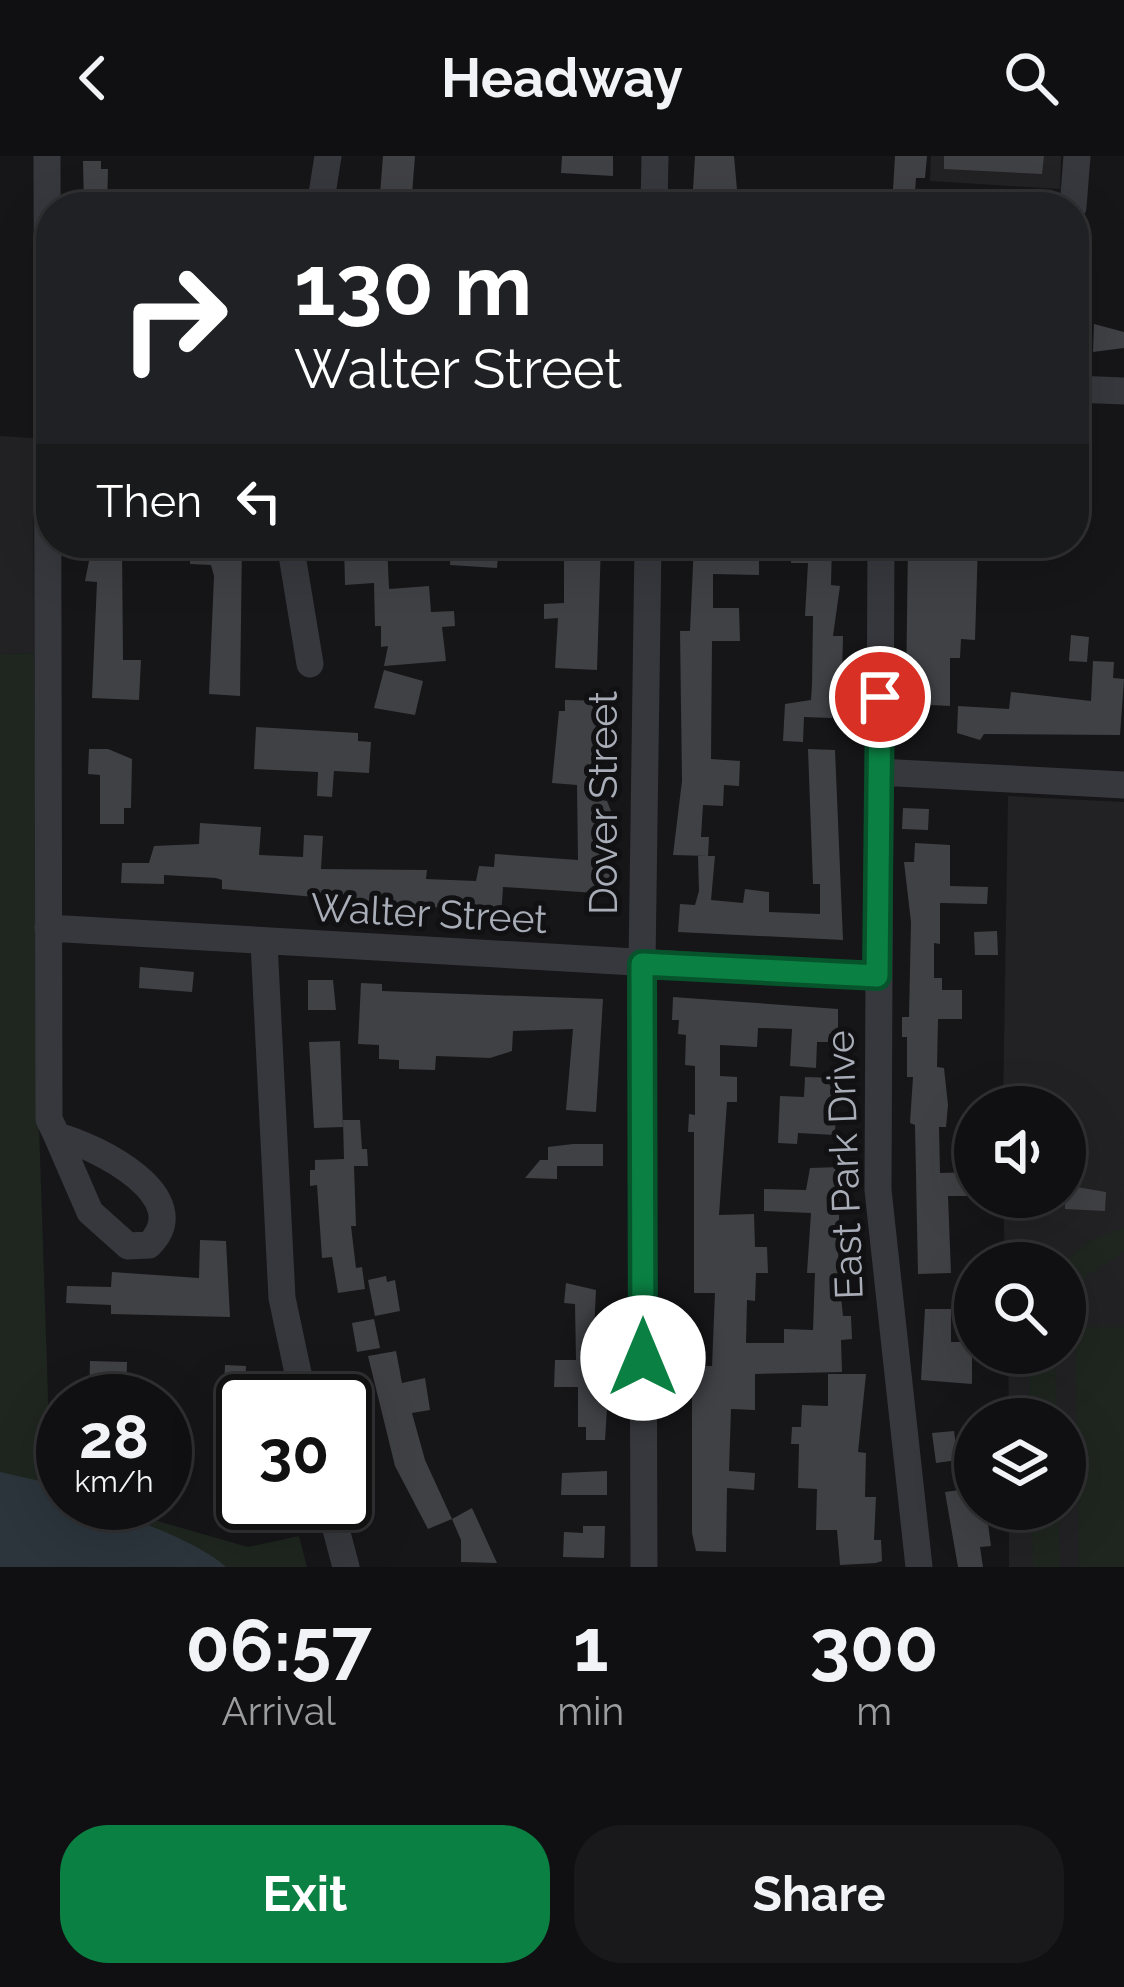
<!DOCTYPE html>
<html lang="en">
<head>
<meta charset="utf-8">
<style>
  body { margin:0; font-family:Raleway,sans-serif; background:#19191b; color:#f1f3f6; height:100vh; display:flex; flex-direction:column; font-size:45px; white-space:nowrap }
  * { box-sizing:border-box; margin:0 }
  p { font-size:39px; color:#9c9d9f }
  .icon { flex:none; width:66px; height:66px; fill:none; stroke:currentColor; stroke-width:2; stroke-linecap:round; stroke-linejoin:round }
  .map { position:relative; height:1411px; overflow:hidden }
  .sheet { display:flex; flex-direction:column; background:#101012; flex:1 }
  .sheet>* { flex:none }
  .hud { position:absolute; left:36px; top:36px; width:1053px; height:366px; border-radius:48px; box-shadow:0 12px 48px #0002,0 0 0 3px #303032; background:#202124; color:#fff; overflow:hidden }
  .fabs { position:absolute; left:954px; top:930px; display:grid; gap:24px }
  .fabs a { display:grid; place-items:center; width:132px; height:132px; border-radius:50%; background:#101012; box-shadow:0 12px 48px #0002,0 0 0 3px #303032; font-size:60px }
  .speed { position:absolute; left:36px; top:1218px; display:flex; gap:24px; font-size:60px; font-weight:700; text-align:center }
  .speed>* { display:grid; place-content:center; width:156px; height:156px; border-radius:50%; background:#101012; box-shadow:0 12px 48px #0002,0 0 0 3px #303032; line-height:1 }
  .speed small { font-size:30px; font-weight:400 }
  .speed .limit { border:6px solid #111; border-radius:18px; background:#fff; color:#111 }
  .pin { position:absolute; display:grid; place-items:center; width:102px; height:102px; color:#fff; margin:-51px; border:6px solid #fff; border-radius:50%; box-shadow:0 3px 12px #0007 }
  .me { position:absolute; width:132px; margin:-66px; rotate:0deg; stroke-linejoin:round; filter:drop-shadow(0 0 9px #0008) }
  .turn { display:flex; align-items:center; gap:42px; height:252px; padding:0 60px; font-size:54px }
  .turn .icon { width:156px; height:156px; stroke-width:2.5 }
  .turn b { display:block; font-size:84px; line-height:102px }
  .then { display:flex; align-items:center; height:114px; padding:0 60px; background:#0003; gap:24px; font-size:45px }
  .eta { display:flex; justify-content:space-evenly; align-items:center; height:204px; text-align:center }
  .eta b { font-size:72px; font-weight:700; line-height:84px }
  .primary-button { display:flex; gap:24px; margin-top:auto; padding:24px 60px }
  .primary-button a { flex:1; height:138px; border-radius:48px; background:#0b8043; color:#fff; font-size:48px; font-weight:700; line-height:138px; text-align:center }
  .primary-button a+a { background:#19191b; color:#f1f3f6 }
  header { display:flex; justify-content:space-between; align-items:center; height:156px; padding:0 60px; background:#101012; font-size:54px; font-weight:700 }
  .map>svg:first-child { display:block }
  .built { fill:#222225 }
  .green { fill:#1e261f }
  .water { fill:#2c353c }
  .building { fill:#404145 }
  .lines { fill:none; stroke-linecap:round; stroke-linejoin:round }
  .minor { stroke:#37383d; stroke-width:27 }
  .route-casing { stroke:#07532c; stroke-width:30 }
  .route { stroke:#0b8043; stroke-width:21 }
  .labels { text-anchor:middle; stroke-width:10; stroke-linejoin:round; paint-order:stroke }
  .street-label { font-size:39px; fill:#a8adb8; stroke:#111113 }
</style>
</head>
<body>
<header><svg class="icon" aria-label="back" viewBox="0 0 24 24"><path d="M15 5l-7 7 7 7"/></svg>Headway<svg class="icon" aria-label="search" viewBox="0 0 24 24"><circle cx="10" cy="10" r="6"/><path d="M15 15l6 6"/></svg></header>
<div class="map">
<svg width="1124" height="1411" viewBox="0 0 1124 1411">
  <rect width="100%" height="100%" fill="#161618"/>
  <!-- built -->
  <path class="built" d="M931,0H1061L1060,33L930,25Z
    M0,280L33,282L34,497L0,498Z
    M1008,640L1124,646V1411H1009V1353H1065V1263H1009L1008,1197H1065V1107H1005L1003,1041H1065V951H1003Z"/>
  <!-- green -->
  <path class="green" d="M34,497L38,940L50,1301L43,1331L63,1338V1347H95L248,1391L299,1380L307,1411H0V498Z
    M1124,1071V1096L1086,1120L1065,1150L1063,1107L1089,1085Z
    M1075,1171H1124V1411H1079Z
    M1029,1197H1055L1056,1263H1030Z
    M1032,1353H1058L1060,1411H1033Z"/>
  <!-- water -->
  <path class="water" d="M0,1316L40,1325L43,1332L63,1340V1347C101,1347 199,1385 226,1411H0Z"/>
  <!-- building -->
  <path class="building" d="M383,0H415L411,51H379Z
    M562,0H613V20L561,17Z
    M695,0H734L738,45L692,51Z
    M895,0H927L925,22H916L914,51H892Z
    M944,0H1044L1042,18L944,13Z
    M83,5H101V13H108L107,51H84Z
    M1094,168L1124,176V192L1093,196Z
    M190,387H242L240,540L209,538L214,420L211,409L190,408Z
    M387,387L389,433L429,430L431,456L454,455L455,470L442,471L446,505L384,510L388,490L381,491V470H375L374,427L345,429L344,389Z
    M451,387H499L497,412L450,409Z
    M564,387H601L597,514L555,512L558,462L544,463V448L564,447Z
    M694,387H727V402L759,403V419L713,418V452H739L740,485H712L711,603L740,605L739,630L724,629L723,650L703,649L701,681H709L708,700L673,699L682,625L680,475H690Z
    M791,387L832,388L831,429L840,430L833,480H843L842,521L834,520L832,562L804,561L803,586L783,585L785,548L811,544L812,528L813,460H805L808,407H791Z
    M908,387H978L975,484L961,483L960,502H950V550L930,549V535H906Z
    M92,390L122,391L123,504H141L139,544L92,542L97,426L85,425Z
    M1071,479L1089,481L1087,506L1069,505Z
    M1093,505L1114,506L1113,522L1124,523L1120,579L984,578L980,584L957,577L958,550L1009,553L1011,536L1091,545Z
    M384,514L423,525L415,559L374,552Z
    M565,544L611,545L610,599L601,644L607,645L613,660L607,662L612,738L503,731L501,761H492L487,768L480,755L222,733V724L216,722L164,719V728L121,727L122,707H149L154,690L199,688L200,667L261,671L259,699L303,701L304,679L323,680L321,713L427,714L426,723L476,725L479,710L494,711L495,698L578,704L577,629L552,627L559,555H565Z
    M256,571L358,577V585L371,586L369,617L334,615L332,641L317,640L318,616L254,613Z
    M89,593H108L132,603L131,652H124V668H100V619L88,618Z
    M808,593L835,594L843,784L678,776L680,748L695,749L699,735L698,700H715L711,744L743,747L745,733L769,736V756L820,758V728H813Z
    M903,652L929,653L928,674L902,673Z
    M915,687L950,689V730L988,731L987,748L940,747V788L934,787V822H942V834H962V863H938L937,911L944,912L948,949L946,971H939L940,1017L975,1016V1040H948L951,1117L918,1118L915,969L910,967L913,921H907V881H902V861H909L911,766L904,706H914Z
    M997,775L998,799H975L974,776Z
    M140,811L194,816L192,836L139,832Z
    M308,824H333L336,854H308Z
    M361,827L382,828V835L603,843L596,956L566,954L573,873L513,875L512,895L490,902L436,900L435,914L399,913V904L379,903V889L358,888Z
    M673,841L838,853V879L829,878L828,886H817L816,912L790,910L792,873L758,872L757,891L720,889V920L737,921V946H727L719,1059L754,1058L755,1091H767L768,1117H756L755,1145L747,1144L746,1187H784V1173L813,1174L815,1117H807L811,1057L764,1055V1033L806,1034L810,1012L840,1011L838,1112L843,1160H851L852,1183L841,1184L842,1216L755,1218V1254L731,1253L729,1315L755,1317L754,1334L727,1332L726,1396L696,1395L692,1377V1210H712L715,1137H694V976H688L689,958L695,959V910L685,909L686,879L678,878L679,864H672Z
    M340,885L343,971L314,972L309,886Z
    M805,921L837,922L835,979L798,977L797,988L778,987L780,940L804,941Z
    M343,964H360L362,993H367L368,1010H354L356,1070H351L356,1112L362,1111L365,1133L338,1137L332,1101L322,1102L317,1029L310,1030V1014H315V1004L344,1003Z
    M573,988H603V1010H557V1023L525,1022L540,1004H548V991Z
    M1065,1029L1106,1036L1105,1055L1065,1053Z
    M200,1084L226,1085L230,1161L111,1158V1149L66,1147L67,1130L111,1131L112,1116L199,1122Z
    M386,1120L387,1126L395,1124L400,1155L375,1160L368,1124Z
    M566,1127L596,1134L594,1176L612,1175L605,1284H586V1271H578V1231H554L555,1204H576L575,1148L564,1147Z
    M925,1153H951V1186H972V1228L921,1224Z
    M374,1163L380,1192L357,1196L352,1167Z
    M396,1195L402,1227L425,1222L430,1254L412,1257L425,1304L452,1363L428,1373L395,1310L368,1200Z
    M90,1205L127,1206L126,1242L89,1241Z
    M225,1209L246,1210L245,1231L224,1232Z
    M828,1218H866L858,1296L866,1297L865,1341H876L874,1384H881L882,1405L876,1407L840,1409L837,1374H816L817,1333L798,1332L799,1288H791L792,1271H801L802,1249L828,1250Z
    M954,1275L958,1304L936,1307L932,1277Z
    M225,1287H243V1338L227,1330Z
    M607,1315V1339H561L562,1317Z
    M975,1332V1353H986L991,1390L980,1391L983,1411H958L945,1336Z
    M472,1352L497,1407L461,1406V1384L452,1363Z
    M583,1370H605L604,1402L563,1401L564,1376L583,1377Z"/>
  <g class="lines">
    <!-- minor -->
    <path class="minor" d="M47,0L49,963L57,980C97,990 198,1041 149,1089L128,1090L90,1056L57,980
      M320,51L328,0
      M654,51L655,0
      M1073,51L1077,0
      M1074,233L1124,235
      M290,387L310,508
      M881,387L878,1034L919,1411
      M879,616L1124,629
      M48,772L877,820
      M264,787L282,1142L304,1245
      M329,1347L346,1411
      M644,1411L642,808L648,387"/>
  </g>
  <g class="lines">
    <!-- route casing -->
    <g class="route-casing">
      <path id="route" d="M643,1202L642,808L877,820L880,541"/>
    </g>
    <!-- route -->
    <use href="#route" class="route"/>
  </g>
  <g class="labels">
    <!-- street labels -->
    <g class="street-label">
      <text transform="translate(603 647) rotate(-90)" y="14">Dover Street</text>
      <text transform="translate(429 757) rotate(3)" y="14">Walter Street</text>
      <text transform="translate(844 1009) rotate(-92)" y="14">East Park Drive</text>
    </g>
  </g>
</svg>
<div class="fabs">
<a><svg class="icon" aria-label="sound" viewBox="0 0 24 24"><path d="M4 9h4l5-4v14l-5-4H4zM17 9q2 3 0 6"/></svg></a>
<a><svg class="icon" aria-label="search" viewBox="0 0 24 24"><circle cx="10" cy="10" r="6"/><path d="M15 15l6 6"/></svg></a>
<a><svg class="icon" aria-label="layers" viewBox="0 0 24 24"><path d="M12 4l9 5-9 5-9-5zM3 14l9 5 9-5"/></svg></a>
</div>
<div class="speed"><div>28<small>km/h</small></div><div class="limit">30</div></div>
<div class="pin" style="left:880px;top:541px;background:#d93025"><svg class="icon" aria-label="arrive" viewBox="0 0 24 24"><path d="M6 21V4h12l-3 4 3 4H6"/></svg></div>
<svg class="me" style="left:643px;top:1202px" viewBox="-20 -20 40 40"><circle r="19" fill="#fff"/><path d="M0-13L10 11 0 6-10 11z" fill="#0b8043"/></svg>
<div class="hud">
<div class="turn"><svg class="icon" aria-label="right" viewBox="0 0 24 24"><path d="M7 20v-9h11M14 6l5 5-5 5"/></svg><div><b>130 m</b>Walter Street</div></div>
<div class="then">Then<svg class="icon" aria-label="left" viewBox="0 0 24 24"><path d="M17 20v-9H6M10 6l-5 5 5 5"/></svg></div>
</div>
</div>
<section class="sheet">
<div class="eta">
<div><b>06:57</b><p>Arrival</p></div>
<div><b>1</b><p>min</p></div>
<div><b>300</b><p>m</p></div>
</div>
<div class="primary-button"><a>Exit</a><a>Share</a></div>
</section>
</body>
</html>
